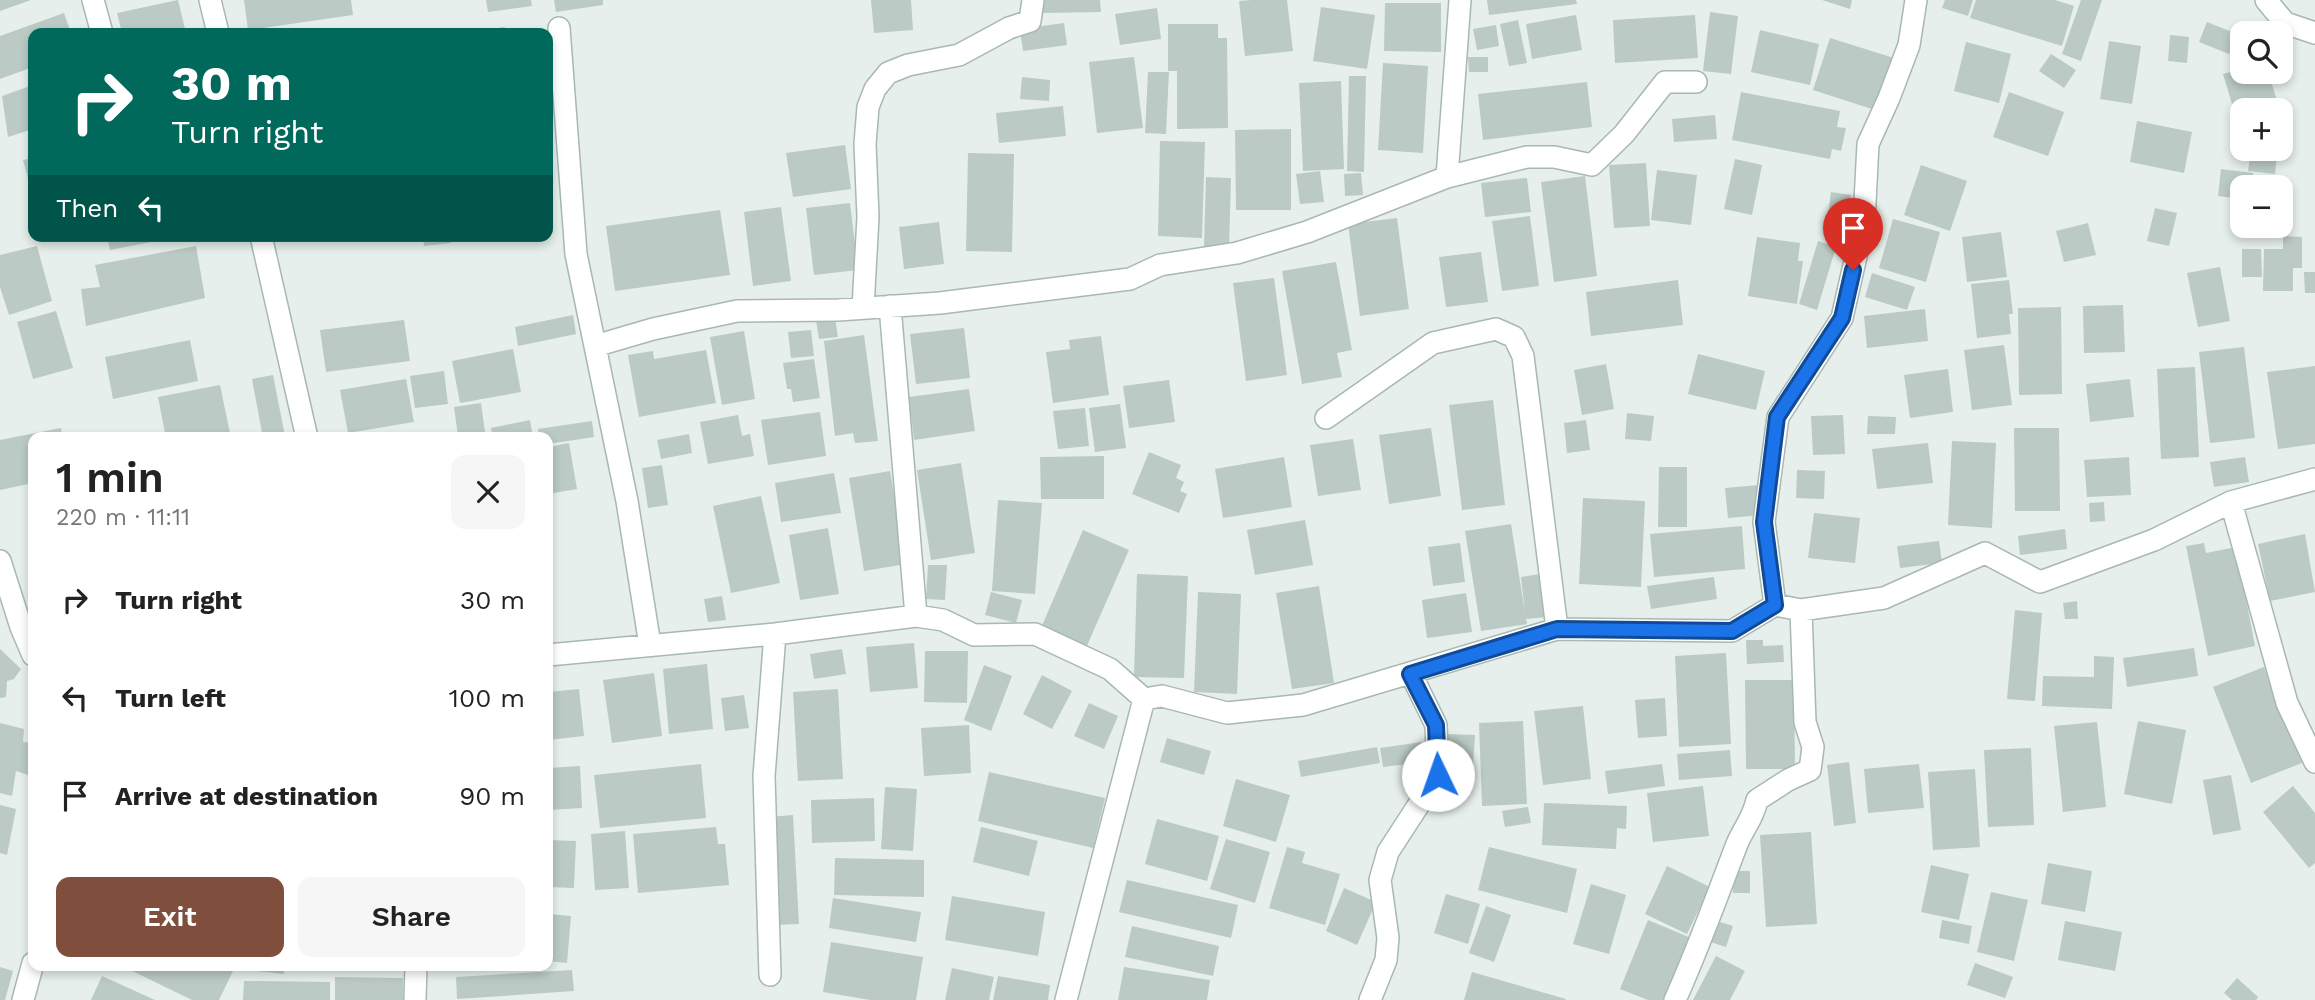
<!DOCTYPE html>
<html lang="en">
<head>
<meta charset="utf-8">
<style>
  body { margin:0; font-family:"Work Sans",sans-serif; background:#f6f6f6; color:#222; height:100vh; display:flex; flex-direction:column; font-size:26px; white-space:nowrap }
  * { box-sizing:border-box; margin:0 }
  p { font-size:23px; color:#767676 }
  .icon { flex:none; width:38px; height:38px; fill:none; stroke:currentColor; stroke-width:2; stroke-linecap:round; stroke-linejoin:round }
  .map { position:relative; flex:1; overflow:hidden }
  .panel { position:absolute; left:28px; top:432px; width:525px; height:539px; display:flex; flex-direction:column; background:#fff; border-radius:14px; box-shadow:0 4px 10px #0003 }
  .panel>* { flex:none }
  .guide { position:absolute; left:28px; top:28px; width:525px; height:214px; border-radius:14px; box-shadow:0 4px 10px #0003; background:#00695c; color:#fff; overflow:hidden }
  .controls { position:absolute; left:2230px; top:21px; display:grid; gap:14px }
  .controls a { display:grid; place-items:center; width:63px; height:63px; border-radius:14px; background:#fff; box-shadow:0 4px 10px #0003; font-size:35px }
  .pin { position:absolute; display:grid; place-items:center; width:60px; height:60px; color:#fff; margin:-72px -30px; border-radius:50% 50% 50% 0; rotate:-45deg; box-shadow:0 0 7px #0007 }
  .pin .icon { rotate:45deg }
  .me { position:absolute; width:77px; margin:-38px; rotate:357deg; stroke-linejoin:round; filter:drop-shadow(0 0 5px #0008) }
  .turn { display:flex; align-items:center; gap:24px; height:147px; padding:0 28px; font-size:32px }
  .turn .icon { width:91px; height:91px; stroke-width:2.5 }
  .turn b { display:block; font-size:49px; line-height:60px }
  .then { display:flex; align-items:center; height:66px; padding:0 28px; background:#0003; gap:14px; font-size:26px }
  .round { display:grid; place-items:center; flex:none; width:74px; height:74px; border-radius:14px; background:#f6f6f6 }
  .overview { display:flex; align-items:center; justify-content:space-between; height:119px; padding:0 28px }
  h1 { font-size:42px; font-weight:600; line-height:52px }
  .primary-button { display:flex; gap:14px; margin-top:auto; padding:14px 28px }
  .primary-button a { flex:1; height:80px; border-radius:14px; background:#804e3d; color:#fff; font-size:28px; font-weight:600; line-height:80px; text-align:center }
  .primary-button a+a { background:#f6f6f6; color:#222 }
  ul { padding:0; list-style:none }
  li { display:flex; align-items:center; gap:21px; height:98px; padding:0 28px }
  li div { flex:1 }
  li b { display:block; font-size:26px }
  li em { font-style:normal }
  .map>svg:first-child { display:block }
  .building { fill:#bbcac4 }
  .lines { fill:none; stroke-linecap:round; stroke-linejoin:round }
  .minor-casing { stroke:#a8b8b2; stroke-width:24 }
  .minor { stroke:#fff; stroke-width:21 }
  .route-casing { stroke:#114b97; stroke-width:18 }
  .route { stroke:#1a73e8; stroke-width:12 }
</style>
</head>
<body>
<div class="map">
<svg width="2315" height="1000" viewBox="0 0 2315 1000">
  <rect width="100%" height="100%" fill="#e6efeb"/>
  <!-- building -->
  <path class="building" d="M0,0H31L0,11Z
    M178,0L186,33H122L117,13Z
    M244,0H351L353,15L248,30Z
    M486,0H531L532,6L488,12Z
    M554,0H603V5L556,12Z
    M871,0H911L913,30L874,33Z
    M1042,0H1100L1101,12L1042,13Z
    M1252,0H1287L1293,51L1245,56L1239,1Z
    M1487,0H1576L1577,4L1489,15Z
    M1822,0H1852L1850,9Z
    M1945,0H1973L1968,16L1942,8Z
    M1976,0H2055L2074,6L2062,46L1970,18Z
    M2081,0H2102L2081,61L2062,54Z
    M1385,3H1441V52L1384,51Z
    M1321,7L1375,15L1367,69L1313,61Z
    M1157,8L1161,39L1120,45L1115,14Z
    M1710,12L1738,16L1731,74L1703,71Z
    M64,13L71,33H33V67L0,79V36Z
    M1576,15L1582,50L1532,59L1526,24Z
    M1695,15L1698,58L1615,63L1613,20Z
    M1518,20L1527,63L1509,66L1500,24Z
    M2207,22L2237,34L2229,54L2199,42Z
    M1064,23L1067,45L1023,51L1020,29Z
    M1168,24H1218V38H1227L1228,128L1177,129V71H1168Z
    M1496,25L1499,46L1477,50L1473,29Z
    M505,27L506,33H467V32Z
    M1760,30L1819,44L1810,85L1751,72Z
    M2170,35L2189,37L2187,63L2168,61Z
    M1830,38L1894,58L1878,111L1813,90Z
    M2109,41L2141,46L2132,104L2100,99Z
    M1966,42L2011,54L1999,103L1954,91Z
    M2242,46V72H2268L2280,110H2242L2241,134L2223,74L2238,70L2231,49Z
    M2051,54L2076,70L2064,88L2039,71Z
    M1134,57L1143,128L1097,133L1089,62Z
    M1468,57H1488V72H1469Z
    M1383,63L1428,66L1423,153L1378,150Z
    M1148,72H1169L1166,134L1145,133Z
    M1349,76H1366L1364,172L1347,171Z
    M1022,77L1050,80L1049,101L1020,99Z
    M1341,81L1344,169L1303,171L1299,83Z
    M1587,82L1592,127L1483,140L1478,94Z
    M33,85V129L8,137L2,96Z
    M1741,92L1840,111L1837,127L1846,128L1841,151L1832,149L1830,159L1732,140Z
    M2009,92L2064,112L2048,156L1993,137Z
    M1063,106L1066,136L999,143L996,113Z
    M1715,115L1717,139L1674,142L1672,119Z
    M2137,121L2192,132L2184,173L2130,162Z
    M1291,129V210H1236L1235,130Z
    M1160,141L1205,142L1202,238L1158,236Z
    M845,145L851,189L793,197L786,153Z
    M2251,150L2277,153L2275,174L2248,171Z
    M968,153L1014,154L1012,252L966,251Z
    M33,158V192L32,193L23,160Z
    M1735,159L1762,165L1752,215L1724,209Z
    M1646,163L1650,226L1614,228L1609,165Z
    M1921,165L1967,181L1950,231L1904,215Z
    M2221,169L2253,173L2252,187H2242V199L2218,196Z
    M1657,170L1697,175L1691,225L1651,220Z
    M1320,171L1324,202L1300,204L1296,174Z
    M1361,173L1363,195L1345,196L1344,174Z
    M1585,176L1597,276L1554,282L1541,182Z
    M1206,177L1231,178L1229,248L1204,247Z
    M1527,178L1531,212L1485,217L1481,183Z
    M1831,192L1851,195L1845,241L1825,238Z
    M850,203L858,270L814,275L806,208Z
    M781,207L791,281L753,286L744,212Z
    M2155,208L2177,213L2169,246L2147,241Z
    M720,210L730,275L615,291L606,226Z
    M1530,216L1539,286L1502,291L1492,221Z
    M1397,218L1409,309L1360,316L1348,224Z
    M1893,219L1940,232L1926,282L1879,268Z
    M939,222L944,264L904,269L899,227Z
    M2088,223L2096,255L2064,262L2056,231Z
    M2001,232L2007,277L1967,282L1962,237Z
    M107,236H172V238L110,250Z
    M423,236H450L451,243L424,246Z
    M2283,236L2302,237V268H2293V291H2263L2264,249H2283Z
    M1757,237L1800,243L1798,261H1803L1797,304L1748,296Z
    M1818,241L1836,247L1817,310L1799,304Z
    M37,246L52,301L9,315L0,287V255Z
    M196,246L205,298L86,326L81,289L100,287L95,265Z
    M2242,249H2261L2262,277H2242Z
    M1481,252L1488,302L1446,307L1439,257Z
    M1336,262L1352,350L1337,353L1342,377L1302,384L1282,271Z
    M2220,267L2230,321L2198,327L2187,273Z
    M2304,272H2315V293H2305Z
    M1872,273L1915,287L1907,310L1865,297Z
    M1274,278L1287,375L1246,381L1233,283Z
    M1678,280L1683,325L1591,336L1586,292Z
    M2009,280L2013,314H2009L2011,334L1977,338L1971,284Z
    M2123,305L2125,352L2084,353L2083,306Z
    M2061,307L2062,394L2019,395L2018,308Z
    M1925,309L1928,341L1867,348L1864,316Z
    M56,311L73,368L33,379L17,322Z
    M573,315L576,334L518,346L515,327Z
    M835,318L838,337L819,339L816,320Z
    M404,320L410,361L326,372L320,330Z
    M964,328L970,378L916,384L910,334Z
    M811,330L814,356L791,358L788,332Z
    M744,331L755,399L722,405L710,337Z
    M864,335L878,441L855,443L853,433L835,436L824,341Z
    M1101,336L1109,395L1053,403L1046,352L1070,349L1069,340Z
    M190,340L198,381L113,399L105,357Z
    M2004,345L2012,405L1972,410L1964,350Z
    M2244,347L2255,438L2210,443L2199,352Z
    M513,349L521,392L460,403L452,361Z
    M706,350L716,403L639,417L628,355L653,351L654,359Z
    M1698,354L1765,371L1756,410L1688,394Z
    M814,359L820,398L793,402L791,389H787L783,363Z
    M1606,364L1614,409L1582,415L1574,370Z
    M2315,366V444L2278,449L2267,372Z
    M2195,367L2199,457L2161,459L2157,369Z
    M1948,369L1953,412L1910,418L1904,375Z
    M444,371L448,404L415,408L410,376Z
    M273,375L285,436L263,438L252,379Z
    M406,379L414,422L348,433L340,390Z
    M2130,379L2134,417L2090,422L2086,384Z
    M1169,380L1175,422L1129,428L1123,386Z
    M220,385L231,438H166L158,397Z
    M969,389L975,431L914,440L909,397Z
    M1493,400L1505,505L1462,510L1449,405Z
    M481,403L485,432L458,436L454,407Z
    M1120,404L1126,448L1095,452L1089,408Z
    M1085,408L1089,446L1058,449L1053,411Z
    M820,412L826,456L768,465L761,420Z
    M1627,413L1654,416L1651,441L1625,439Z
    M738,415L742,436L750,434L754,456L708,464L700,422Z
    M1843,415L1845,454L1813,455L1811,416Z
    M1868,416L1896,417L1895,434H1867Z
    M530,420L533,438H493L491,428Z
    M1586,420L1590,450L1567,453L1564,423Z
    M592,421L594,437L548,444V438H539L538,429Z
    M61,428L62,438H33V483L0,490V440Z
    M1431,428L1441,496L1389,504L1379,435Z
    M2014,428H2059L2060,511H2015Z
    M689,434L692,453L661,459L657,440Z
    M1353,439L1361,490L1318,496L1310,445Z
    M1952,441L1996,443L1992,528L1948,525Z
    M569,443L577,489L548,494V447Z
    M1928,443L1933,483L1877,489L1872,449Z
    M1149,452L1181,465L1176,478L1184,482L1180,491L1187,494L1179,513L1132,494Z
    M1104,456V499H1041L1040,457Z
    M1284,457L1292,507L1223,518L1215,469Z
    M2129,457L2131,495L2087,497L2084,460Z
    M2245,457L2249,482L2214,487L2210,462Z
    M961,463L975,553L931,560L917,470Z
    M662,465L668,505L648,508L642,468Z
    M1659,467H1687V527H1658Z
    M1797,470L1825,471L1824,499L1796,498Z
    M890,471L906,564L864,571L849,478Z
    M834,473L841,513L781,522L775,483Z
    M1759,485L1762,515L1728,518L1725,488Z
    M761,496L780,583L731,593L713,506Z
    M1583,498L1645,501L1641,587L1579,584Z
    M998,500L1042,503L1035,594L992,591Z
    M2104,502L2105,521L2090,522L2089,503Z
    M1814,513L1860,518L1855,563L1808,558Z
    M1305,520L1313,565L1255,575L1247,530Z
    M1511,524L1525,613L1521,577L1540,574L1546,617L1526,619L1527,624L1481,631L1465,531Z
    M1742,526L1745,569L1654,577L1650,534Z
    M828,528L839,594L800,600L789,535Z
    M2065,529L2067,549L2020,555L2018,536Z
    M1083,530L1129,550L1086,648L1041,628Z
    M2305,534L2315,592L2270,601L2258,544Z
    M1939,541L1942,563L1900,568L1897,546Z
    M1460,543L1465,582L1433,586L1428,547Z
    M2204,543L2206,553L2236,547L2255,646L2208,656L2186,546Z
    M928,565H947L945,600L926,599Z
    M1137,574L1188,576L1184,678L1134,677Z
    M1714,577L1717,599L1651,609L1647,586Z
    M1319,586L1334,683L1292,689L1276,593Z
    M991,592L1022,600L1016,623L985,615Z
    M1198,592L1241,594L1237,694L1194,692Z
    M1466,593L1472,632L1427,638L1422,600Z
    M722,596L726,620L708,622L704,599Z
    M2077,601L2078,619H2065L2063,603Z
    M2015,610L2042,613L2035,701L2007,699Z
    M1746,640H1763V646L1783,645L1784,662L1747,664Z
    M914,643L918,688L870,692L866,647Z
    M2194,648L2198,676L2127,687L2123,658Z
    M0,649L21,669L14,679L7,681L6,697L0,698Z
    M842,649L846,674L814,679L810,654Z
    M925,651H968L967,703L924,702Z
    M1726,653L1731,744L1679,747L1675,656Z
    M2094,656L2114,657L2112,709L2042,706L2043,676L2094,677Z
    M707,664L713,729L669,734L663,669Z
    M984,665L1012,676L991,731L964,720Z
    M2264,667L2302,763L2251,783L2213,687Z
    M654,673L662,736L612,743L603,680Z
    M1042,675L1072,691L1052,729L1023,714Z
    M1745,680H1794L1795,769H1746Z
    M579,689L584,736L548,740V692Z
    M838,689L843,779L798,781L793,692Z
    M744,695L749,728L725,731L721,698Z
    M1665,698L1667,736L1638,738L1635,700Z
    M1089,703L1118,716L1104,749L1074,736Z
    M1583,706L1591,779L1543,785L1534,711Z
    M1523,721L1527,804L1482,806L1479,723Z
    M2138,721L2186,730L2172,804L2124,794Z
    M2097,722L2106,807L2063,812L2054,726Z
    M0,723L24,729L23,742L33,743L28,775L16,771L12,796L0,793Z
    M969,725L971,773L924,776L921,728Z
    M1446,734L1475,735L1472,782L1443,781Z
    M1167,738L1211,751L1204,775L1160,762Z
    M1429,741L1432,761L1383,767L1380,748Z
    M1377,747L1380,763L1301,777L1298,761Z
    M2031,748L2034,825L1988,827L1984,750Z
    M1730,750L1732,776L1679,780L1677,754Z
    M1849,762L1856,823L1834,826L1827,765Z
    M701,764L706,818L600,828L594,775Z
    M1662,764L1665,786L1608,794L1605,771Z
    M1919,764L1924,808L1868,813L1864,769Z
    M580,766L582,808L548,810V768Z
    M1975,769L1980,847L1933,850L1928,772Z
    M989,772L1105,798L1093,848L978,821Z
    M2231,775L2241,830L2213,835L2203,780Z
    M1236,779L1290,795L1276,842L1223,826Z
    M1703,786L1709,836L1653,842L1647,793Z
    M2293,786L2315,813V863L2309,868L2263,812Z
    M885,787L917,789L913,851L881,849Z
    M874,798L875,841L812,843L811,800Z
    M1544,803L1627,806L1626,829L1617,828L1616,849L1542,845Z
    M0,805L16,809L7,855L0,853Z
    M1528,807L1531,823L1505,827L1502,811Z
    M793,815L799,924L775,925L769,817Z
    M1157,819L1219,836L1207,881L1145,864Z
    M716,827L718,844H725L729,885L638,893L633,834Z
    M981,827L1038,841L1029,876L973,862Z
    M625,831L629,888L595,890L591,834Z
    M1811,832L1817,924L1766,927L1760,835Z
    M1226,839L1270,852L1255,903L1210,889Z
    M548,840L576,841L574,888L548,887Z
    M1287,847L1305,852L1302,863L1340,874L1325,925L1269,908Z
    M1489,847L1577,869L1567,913L1478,890Z
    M835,858L924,860V897L834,895Z
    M2048,863L2092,871L2085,912L2041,904Z
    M1931,865L1969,874L1959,920L1921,912Z
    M1667,866L1710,887L1687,934L1645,914Z
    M1733,871H1750V893H1733Z
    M1127,880L1238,905L1231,938L1119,912Z
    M1591,884L1626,895L1609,954L1573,944Z
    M1344,888L1376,902L1357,945L1326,931Z
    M1991,892L2028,900L2014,961L1977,952Z
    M1446,894L1480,904L1468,944L1434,933Z
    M952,896L1045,912L1038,956L945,940Z
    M833,898L921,912L916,942L829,928Z
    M1486,906L1511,915L1494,962L1469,953Z
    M548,914L571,916L567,963L548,961Z
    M1648,920L1691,938L1666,1000H1648L1620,989Z
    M1942,920L1972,926L1969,944L1939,938Z
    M1717,921L1733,926L1726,947L1710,942Z
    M2065,921L2122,932L2115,971L2058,960Z
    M1132,926L1219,946L1213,976L1125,957Z
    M831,942L923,957L916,1000H870L823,992Z
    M1716,956L1745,971L1730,1000H1693Z
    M1975,963L2013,977L2005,998L1967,985Z
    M122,966H227L234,969L219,1000H192Z
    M246,966H284V974L246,970Z
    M0,967L13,971L5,1000H0Z
    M1124,967L1210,980L1207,1000H1118Z
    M952,968L994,977L989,1000H945Z
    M572,970L574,991L457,999L456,977Z
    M1472,972L1566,999L1565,1000H1464Z
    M102,976L155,1000H91Z
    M998,976L1050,985L1048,1000H993Z
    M335,977L403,978V1000H335Z
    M2237,978L2258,997L2256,1000H2232L2224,993Z
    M244,981L330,982V1000H243Z"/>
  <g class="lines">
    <!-- minor casing -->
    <g class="minor-casing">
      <path id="minor" d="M93,0L102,33
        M210,0L218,33
        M2266,0L2285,23L2315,33
        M559,28L576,254L627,501L650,645
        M1447,177L1460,0
        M261,236L307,438
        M890,306L916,616
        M863,308L868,217L865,144L868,107L875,89L888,73L908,65L959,55L1009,28L1030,21L1033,0
        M595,346L653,329L737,311L838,310L940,303L1130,279L1160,265L1237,253L1307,232L1447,177L1527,157H1554L1592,165L1624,134L1665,82H1696
        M1326,418L1433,343L1496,329L1514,337L1523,356L1557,629
        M2231,502L2287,703L2315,762
        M0,561L21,627L33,655
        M1775,605L1764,522L1778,417L1842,318L1864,221L1868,144L1889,98L1909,45L1916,0
        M548,655L775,634L916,616L943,620L974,635L1035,634L1110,669L1144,699L1162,696L1227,713L1303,705L1557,629L1732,631L1775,605L1801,610L1884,598L1985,553L2040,582L2154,540L2231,502L2315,479
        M770,975L764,776L775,634
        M23,1000L33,963
        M415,1000L416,966
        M1066,1000L1144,699
        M1370,1000L1386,960L1388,938L1380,880L1388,852L1438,775L1436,725L1411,674
        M1675,1000C1698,949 1717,896 1737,844C1744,827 1753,819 1757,800L1788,780L1810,770L1813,747L1805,722L1801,610"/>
    </g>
    <!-- minor -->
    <use href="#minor" class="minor"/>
  </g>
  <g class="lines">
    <!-- route casing -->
    <g class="route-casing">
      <path id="route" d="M1438,775L1436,725L1410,674L1557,629L1732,631L1775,605L1764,522L1777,417L1842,318L1853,270"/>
    </g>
    <!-- route -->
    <use href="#route" class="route"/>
  </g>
</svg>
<div class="controls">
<a><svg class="icon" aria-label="search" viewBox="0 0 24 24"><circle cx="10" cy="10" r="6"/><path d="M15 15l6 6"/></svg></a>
<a>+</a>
<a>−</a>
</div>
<div class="pin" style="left:1853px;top:270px;background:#d93025"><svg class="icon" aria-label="arrive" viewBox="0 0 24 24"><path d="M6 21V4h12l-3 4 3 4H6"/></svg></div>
<svg class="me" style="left:1438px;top:775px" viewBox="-20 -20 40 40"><circle r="19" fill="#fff"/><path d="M0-13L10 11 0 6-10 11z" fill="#1a73e8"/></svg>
<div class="guide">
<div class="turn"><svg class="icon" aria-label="right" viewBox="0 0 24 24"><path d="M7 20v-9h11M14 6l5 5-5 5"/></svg><div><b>30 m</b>Turn right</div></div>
<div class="then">Then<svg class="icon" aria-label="left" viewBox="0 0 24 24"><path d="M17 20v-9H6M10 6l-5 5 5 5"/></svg></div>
</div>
<section class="panel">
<div class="overview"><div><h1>1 min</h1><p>220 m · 11:11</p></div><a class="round"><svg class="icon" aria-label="close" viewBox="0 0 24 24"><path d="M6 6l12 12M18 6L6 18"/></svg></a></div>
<ul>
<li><svg class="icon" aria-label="right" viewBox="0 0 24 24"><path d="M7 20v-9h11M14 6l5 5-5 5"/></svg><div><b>Turn right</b></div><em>30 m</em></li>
<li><svg class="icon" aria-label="left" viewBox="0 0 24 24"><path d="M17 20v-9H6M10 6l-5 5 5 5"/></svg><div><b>Turn left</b></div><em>100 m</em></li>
<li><svg class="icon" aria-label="arrive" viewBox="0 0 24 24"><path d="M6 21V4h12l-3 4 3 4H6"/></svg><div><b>Arrive at destination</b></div><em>90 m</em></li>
</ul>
<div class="primary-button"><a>Exit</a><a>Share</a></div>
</section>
</div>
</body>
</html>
